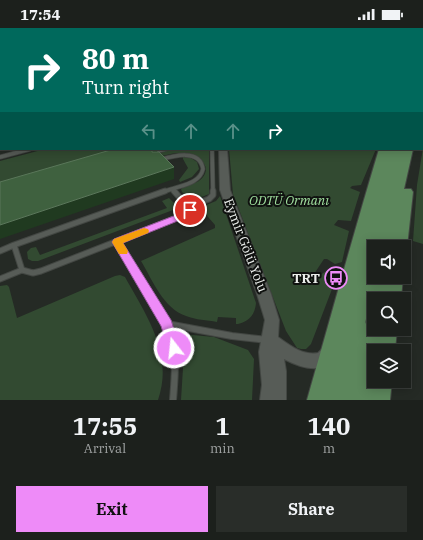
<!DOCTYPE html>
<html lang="en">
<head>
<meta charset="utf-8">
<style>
  body { margin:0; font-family:"IBM Plex Serif",serif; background:#292d29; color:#f1f3f6; height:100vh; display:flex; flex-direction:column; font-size:15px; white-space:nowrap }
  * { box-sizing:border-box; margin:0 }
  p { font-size:13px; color:#a0a3a3 }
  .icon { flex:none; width:22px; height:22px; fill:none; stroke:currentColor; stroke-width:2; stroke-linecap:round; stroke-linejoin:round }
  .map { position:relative; height:372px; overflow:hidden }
  .drawer { display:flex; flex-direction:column; background:#1c201c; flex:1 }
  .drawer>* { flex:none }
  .hud { position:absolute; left:0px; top:0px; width:423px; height:122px; box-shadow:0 2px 10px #0003,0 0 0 1px #3a3e3b; background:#00695c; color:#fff; overflow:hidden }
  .tools { position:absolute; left:367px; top:212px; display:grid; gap:8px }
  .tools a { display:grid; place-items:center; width:44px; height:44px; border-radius:0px; background:#1c201c; box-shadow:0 2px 10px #0003,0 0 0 1px #3a3e3b; font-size:20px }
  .pin { position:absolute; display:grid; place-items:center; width:34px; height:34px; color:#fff; margin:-17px; border:2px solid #fff; border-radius:50%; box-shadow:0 1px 4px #0007 }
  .me { position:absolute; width:44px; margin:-22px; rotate:344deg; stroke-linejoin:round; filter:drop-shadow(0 0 3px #0008) }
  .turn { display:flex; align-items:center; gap:14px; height:84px; padding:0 16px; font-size:18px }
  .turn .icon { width:52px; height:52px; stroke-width:2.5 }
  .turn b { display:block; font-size:28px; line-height:34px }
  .lanes { display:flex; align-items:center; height:38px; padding:0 16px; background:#0003; justify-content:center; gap:20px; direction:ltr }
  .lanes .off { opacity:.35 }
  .eta { display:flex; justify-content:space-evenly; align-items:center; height:68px; text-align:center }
  .eta b { font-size:24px; font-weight:700; line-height:28px }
  .action { display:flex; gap:8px; margin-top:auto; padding:8px 16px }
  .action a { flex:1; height:46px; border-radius:0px; background:#ee8bf8; color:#111; font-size:16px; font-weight:700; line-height:46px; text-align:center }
  .action a+a { background:#292d29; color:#f1f3f6 }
  .status { display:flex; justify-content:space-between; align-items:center; height:28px; padding:0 20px; background:#1c201c; direction:ltr }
  .status svg { height:11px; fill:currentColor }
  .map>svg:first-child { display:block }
  .green { fill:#324a31 }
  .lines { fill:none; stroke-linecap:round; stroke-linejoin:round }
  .service-far2-casing { stroke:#434743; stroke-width:5 }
  .service-far1-casing { stroke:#434743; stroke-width:7 }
  .service-casing { stroke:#434743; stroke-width:8 }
  .tertiary-casing { stroke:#434743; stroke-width:2 }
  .primary-casing { stroke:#434743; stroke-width:2 }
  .service-far2 { stroke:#575c57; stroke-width:3.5 }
  .service-far1 { stroke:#575c57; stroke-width:5 }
  .service { stroke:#575c57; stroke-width:6 }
  .tertiary { fill:#575c57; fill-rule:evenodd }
  .primary { fill:#5c875c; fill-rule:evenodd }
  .wall { fill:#2a502a }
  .shaded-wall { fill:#203a20 }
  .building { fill:#3f613f; stroke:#5a775a }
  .route { fill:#ee8bf8; stroke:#9b5aa1 }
  .slow { fill:#f59e0b }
  .labels { text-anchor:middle; stroke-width:4; stroke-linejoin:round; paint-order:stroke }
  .park-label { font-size:13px; font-style:italic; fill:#a1e09f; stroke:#101210 }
  .street-label { font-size:13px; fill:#ebeeeb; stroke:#101210 }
  .poi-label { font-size:13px; font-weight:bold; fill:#ebeeeb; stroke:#101210; text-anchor:end }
</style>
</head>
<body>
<div class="status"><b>17:54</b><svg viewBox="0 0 49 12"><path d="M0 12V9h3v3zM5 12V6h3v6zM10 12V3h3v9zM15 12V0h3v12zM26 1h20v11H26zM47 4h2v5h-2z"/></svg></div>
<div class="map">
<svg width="423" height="372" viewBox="0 0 423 372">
  <rect width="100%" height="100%" fill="#252a25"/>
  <!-- green -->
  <path class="green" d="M172,0H423V49L422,50V1Z
    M423,120V216L413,213L417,157Z
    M45,121H154L0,168V133Z
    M173,121H209V166L192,173L182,164L181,161C188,156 198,156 203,149C214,134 191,125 180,125C173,125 166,127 159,129L156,126Z
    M229,121H376L361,157L352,158L350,160L360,164L351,193L338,192L334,197L349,203L342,234L335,236L327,231H324L314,246L317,249L328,242H332L337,248L311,316L306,321H301L297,320L286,303L233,166Z
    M183,129L191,130L197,134L199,141L192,149L180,154L179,152L188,140L183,131Z
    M220,168L256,275C255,286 250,293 238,296H236V290L218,289L217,294C207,292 196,292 186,288C163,280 153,253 141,233L215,200V197L202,182L204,178L216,173Z
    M169,170L176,177L173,182L38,233H32L28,231L27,224L31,220L36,219L40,227L167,180L162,173Z
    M120,247L125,249C146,287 174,326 158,372H0V258L7,257L9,259L17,290L115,248Z
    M182,306L214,309L248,322L254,331L252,372H181L183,340L178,310Z"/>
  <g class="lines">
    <!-- service-far2 casing -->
    <g class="service-far2-casing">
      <path id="service-far2" d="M212,121L213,164
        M158,123L166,121
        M0,129L30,121
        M159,132C173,128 200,120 203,141C200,155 183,157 172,161
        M162,164L172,161L175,164"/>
    </g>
    <!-- service-far1 casing -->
    <g class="service-far1-casing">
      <path id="service-far1" d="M174,163L188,179
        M117,214L142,255
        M0,223L14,217
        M22,242L14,217L165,163
        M0,251L22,242L33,245L41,243L189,185L191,183L188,179L209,171L213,167V163"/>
    </g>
    <!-- service casing -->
    <g class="service-casing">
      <path id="service" d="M141,254C150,267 161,281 167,296C178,321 175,346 173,372
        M167,296L232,308L268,312"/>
    </g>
    <!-- tertiary casing -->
    <g class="tertiary-casing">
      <path id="tertiary" d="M170,0H175V1H170Z
        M219,121H227L230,162L271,266L279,292L278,309C289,317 303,328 318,325L324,319L330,317L336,319L338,324C327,348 303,341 284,331L286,343V372H260L262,357L259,324L265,292L257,266L220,162Z"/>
    </g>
    <!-- primary casing -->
    <g class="primary-casing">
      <path id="primary" d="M423,62V69L422,70V63Z
        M422,80H423L422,87Z
        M422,99H423L422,107Z
        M379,121H401L394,146L401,121H413L404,161H411L413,164L407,219L404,223V219H380L388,179L380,219H374V249H403L401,271H374V277L370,270L365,296L367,292L374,290V301H397L395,323H374V353H392L390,372H307C331,288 354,204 379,121Z"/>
    </g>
    <!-- service-far2 -->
    <use href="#service-far2" class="service-far2"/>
    <!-- service-far1 -->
    <use href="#service-far1" class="service-far1"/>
    <!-- service -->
    <use href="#service" class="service"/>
    <!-- tertiary -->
    <use href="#tertiary" class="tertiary"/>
    <!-- primary -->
    <use href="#primary" class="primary"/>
  </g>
  <!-- wall -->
  <path class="wall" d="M119,0H165V1H121Z"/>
  <!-- shaded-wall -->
  <path class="shaded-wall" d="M1,77V84L0,82V78Z
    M152,121H157L158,129L153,131Z
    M174,139V151L0,211V197Z"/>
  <!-- building -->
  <path class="building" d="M72,0H85L86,1H73Z
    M127,0H163L157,1H129Z
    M0,24H1V63L0,64Z
    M0,65H1V77L0,78Z
    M114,121H152V124H159L174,139L0,197V154Z"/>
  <!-- route -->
  <path class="route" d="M187,179H194L195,182L190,188L123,215L171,292L180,320L178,324L174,326L169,324L161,298L112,214L114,211L184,184Z"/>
  <!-- slow -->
  <path class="slow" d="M144,200L148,201L149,203L148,205L123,215L128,223L127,226H119L112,214L114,211Z"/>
  <!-- icons -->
  <defs>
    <g id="bus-ring" transform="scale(1.15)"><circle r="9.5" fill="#101210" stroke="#ee8bf8" stroke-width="1.5"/><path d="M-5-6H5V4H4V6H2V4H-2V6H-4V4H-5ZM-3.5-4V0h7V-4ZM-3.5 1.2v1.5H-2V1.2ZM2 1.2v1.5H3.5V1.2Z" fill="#ee8bf8"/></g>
  </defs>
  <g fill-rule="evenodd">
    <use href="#bus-ring" x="336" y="250"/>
  </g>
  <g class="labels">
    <!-- park labels -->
    <g class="park-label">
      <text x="289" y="177">ODTÜ Ormanı</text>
    </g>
    <!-- street labels -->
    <g class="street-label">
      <text transform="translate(246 217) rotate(69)" y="5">Eymir Gölü Yolu</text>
    </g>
    <!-- poi labels -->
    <g class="poi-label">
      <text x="320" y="255">TRT</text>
    </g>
  </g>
</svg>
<div class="tools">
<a><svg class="icon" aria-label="sound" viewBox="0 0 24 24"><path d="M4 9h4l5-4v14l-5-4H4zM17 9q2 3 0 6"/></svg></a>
<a><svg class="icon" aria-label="search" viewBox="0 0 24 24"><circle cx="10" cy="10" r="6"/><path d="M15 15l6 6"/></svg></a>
<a><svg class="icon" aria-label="layers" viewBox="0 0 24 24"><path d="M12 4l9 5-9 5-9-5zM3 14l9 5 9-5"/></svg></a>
</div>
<div class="pin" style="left:190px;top:182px;background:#d93025"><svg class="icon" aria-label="arrive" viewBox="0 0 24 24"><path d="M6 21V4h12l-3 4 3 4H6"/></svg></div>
<svg class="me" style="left:174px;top:320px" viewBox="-20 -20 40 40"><circle r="17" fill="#ee8bf8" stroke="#fff" stroke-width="3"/><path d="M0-11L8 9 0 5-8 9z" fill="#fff"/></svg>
<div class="hud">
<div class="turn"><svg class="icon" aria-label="right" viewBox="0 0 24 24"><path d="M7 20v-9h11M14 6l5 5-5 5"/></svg><div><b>80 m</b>Turn right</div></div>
<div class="lanes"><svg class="icon off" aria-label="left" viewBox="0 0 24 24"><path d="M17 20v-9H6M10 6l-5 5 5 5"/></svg><svg class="icon off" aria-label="ahead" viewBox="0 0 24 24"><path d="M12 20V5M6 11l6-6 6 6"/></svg><svg class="icon off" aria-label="ahead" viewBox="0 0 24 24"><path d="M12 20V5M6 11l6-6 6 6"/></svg><svg class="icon" aria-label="right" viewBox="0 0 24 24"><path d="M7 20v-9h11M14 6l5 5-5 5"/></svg></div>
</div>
</div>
<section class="drawer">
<div class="eta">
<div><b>17:55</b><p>Arrival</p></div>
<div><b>1</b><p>min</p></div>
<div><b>140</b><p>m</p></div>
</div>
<div class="action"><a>Exit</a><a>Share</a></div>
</section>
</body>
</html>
